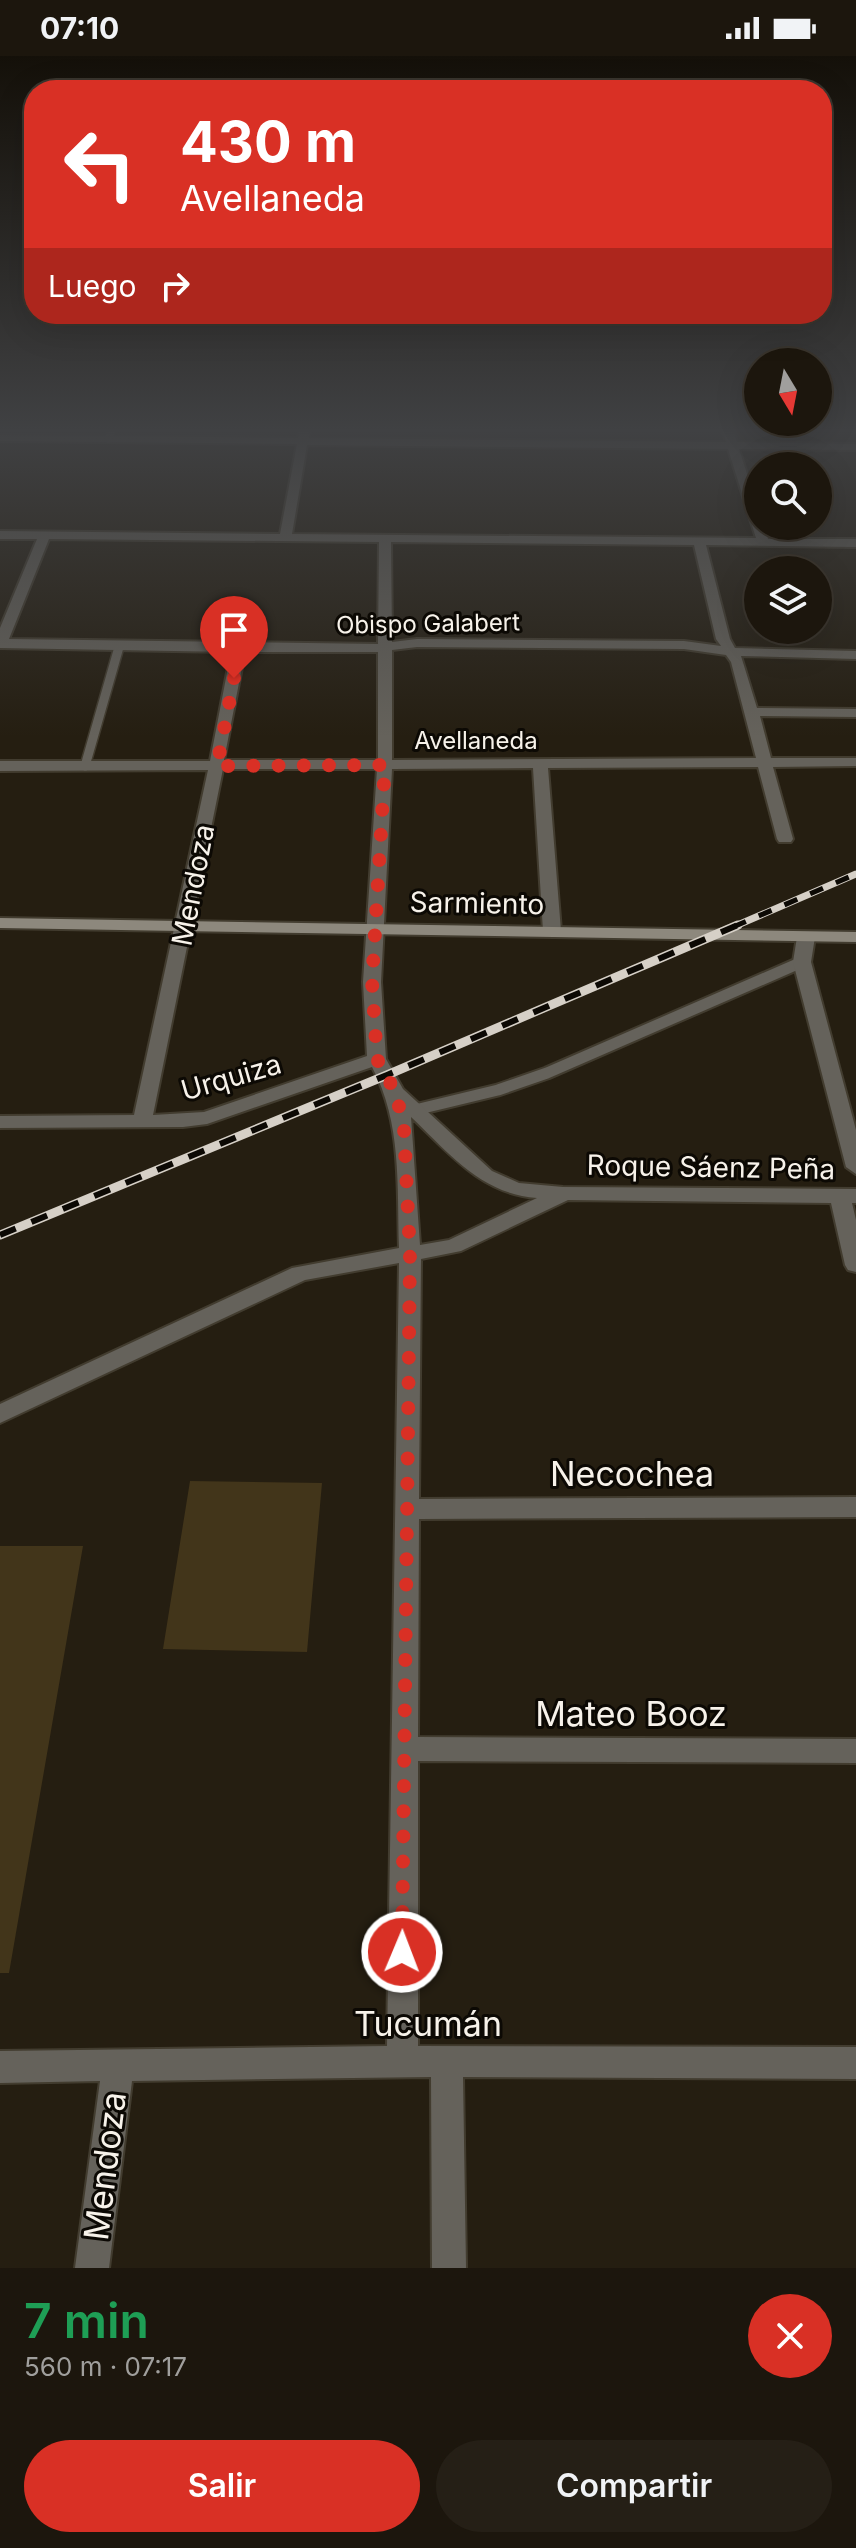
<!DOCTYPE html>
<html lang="es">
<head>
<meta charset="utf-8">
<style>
  body { margin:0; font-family:Inter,sans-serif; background:#251f16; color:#f1f3f6; height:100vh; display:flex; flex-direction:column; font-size:30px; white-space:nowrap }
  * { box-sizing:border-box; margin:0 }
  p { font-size:26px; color:#a09f9d }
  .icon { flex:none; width:44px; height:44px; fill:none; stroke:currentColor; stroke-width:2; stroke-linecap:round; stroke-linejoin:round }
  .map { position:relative; height:2212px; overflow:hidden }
  .sheet { display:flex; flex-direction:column; background:#1c160d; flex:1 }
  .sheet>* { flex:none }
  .hud { position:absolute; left:24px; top:24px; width:808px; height:244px; border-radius:32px; box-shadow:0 8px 32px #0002,0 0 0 2px #3a352e; background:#d93025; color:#fff; overflow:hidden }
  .needle { width:52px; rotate:170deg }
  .controls { position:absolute; left:744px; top:292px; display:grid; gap:16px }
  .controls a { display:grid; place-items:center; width:88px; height:88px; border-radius:50%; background:#1c160d; box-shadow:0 8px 32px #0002,0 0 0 2px #3a352e; font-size:40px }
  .pin { position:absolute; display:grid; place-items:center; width:68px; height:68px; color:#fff; margin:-82px -34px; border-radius:50% 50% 50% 0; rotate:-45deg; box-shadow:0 0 8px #0007 }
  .pin .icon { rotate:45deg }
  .me { position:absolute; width:88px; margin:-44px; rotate:1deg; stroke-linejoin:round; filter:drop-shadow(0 0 6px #0008) }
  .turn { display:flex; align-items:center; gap:28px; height:168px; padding:0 24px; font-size:36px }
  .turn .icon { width:104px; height:104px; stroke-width:2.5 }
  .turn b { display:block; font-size:56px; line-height:68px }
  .then { display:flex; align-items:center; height:76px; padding:0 24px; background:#0003; gap:16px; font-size:30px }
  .round { display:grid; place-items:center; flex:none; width:84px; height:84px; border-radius:42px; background:#251f16 }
  .summary { display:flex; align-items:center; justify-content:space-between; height:136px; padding:0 24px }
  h1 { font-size:48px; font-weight:600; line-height:60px; color:#1e9e55 }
  .action { display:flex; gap:16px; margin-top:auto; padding:16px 24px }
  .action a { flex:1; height:92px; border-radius:48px; background:#d93025; color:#fff; font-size:32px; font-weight:600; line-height:92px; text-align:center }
  .action a+a { background:#251f16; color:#f1f3f6 }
  .status { display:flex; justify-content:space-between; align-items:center; height:56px; padding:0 40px; background:#1c160d; direction:ltr }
  .status svg { height:22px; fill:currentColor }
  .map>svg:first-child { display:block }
  .green { fill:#42351a }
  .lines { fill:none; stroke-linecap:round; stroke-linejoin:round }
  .lane-far2-casing { stroke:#423c2f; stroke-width:9 }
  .lane-far1-casing { stroke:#423c2f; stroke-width:12 }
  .lane-casing { stroke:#423c2f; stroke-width:15 }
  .street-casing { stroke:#423c2f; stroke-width:4 }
  .secondary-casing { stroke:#423c2f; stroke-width:4 }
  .lane-far2 { stroke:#65625b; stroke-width:7 }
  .lane-far1 { stroke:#65625b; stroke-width:9 }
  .lane { stroke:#65625b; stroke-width:11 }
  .street { fill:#65625b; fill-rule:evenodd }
  .secondary { fill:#8d887d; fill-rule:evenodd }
  .rail-far1-casing { stroke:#d6d0c7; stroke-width:7 }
  .rail-casing { stroke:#d6d0c7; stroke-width:9 }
  .rail-far1 { stroke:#0c0904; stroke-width:5; stroke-dasharray:14; stroke-linecap:butt }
  .rail { stroke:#0c0904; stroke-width:6; stroke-dasharray:17; stroke-linecap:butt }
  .route { stroke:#d93025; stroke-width:14; stroke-dasharray:0 25.2 }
  .labels { text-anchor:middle; stroke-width:6; stroke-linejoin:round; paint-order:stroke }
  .far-street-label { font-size:24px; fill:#f7f2ea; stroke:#0c0904 }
  .street-label { font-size:28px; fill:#f7f2ea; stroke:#0c0904 }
  .near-street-label { font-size:34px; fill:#f7f2ea; stroke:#0c0904 }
</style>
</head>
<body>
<div class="status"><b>07:10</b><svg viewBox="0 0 49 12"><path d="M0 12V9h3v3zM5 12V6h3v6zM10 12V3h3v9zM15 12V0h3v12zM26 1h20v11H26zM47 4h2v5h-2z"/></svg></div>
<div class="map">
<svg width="856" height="2212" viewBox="0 0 856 2212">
  <rect width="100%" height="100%" fill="#251e11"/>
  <!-- green -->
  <path class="green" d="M190,1425L322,1427L307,1596L163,1593Z
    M0,1490H83L9,1917H0Z"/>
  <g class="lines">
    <!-- lane-far2 casing -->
    <g class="lane-far2-casing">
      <path id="lane-far2" d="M108,383L113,372
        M118,593L119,590"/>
    </g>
    <!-- lane-far1 casing -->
    <g class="lane-far1-casing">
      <path id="lane-far1" d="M85,710L119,591"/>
    </g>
    <!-- lane casing -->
    <g class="lane-casing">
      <path id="lane" d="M415,1054L498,1034L547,1017L802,906"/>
    </g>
    <!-- street casing -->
    <g class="street-casing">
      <path id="street" d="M300,372H310L309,382L726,386L722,372H732L737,386L856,388V394L739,393L758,452V470H764L768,483H856V491L706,489L730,583L735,592L856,595V603L741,600L757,652L856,653V661L760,660L771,702H856V710L773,711L793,783L791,786H779L777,783L758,711L548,712L561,875L552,880L543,875L533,712L392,713L381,926L386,1003L403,1033L492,1115L519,1127L563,1131L856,1133V1147H852L856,1164V1216L848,1214L845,1209L831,1147L568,1144L461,1195L421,1203L419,1443L856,1441V1461L419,1463L418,1681L856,1683V1707L418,1705V1990L856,1991V2023L463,2021L466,2212H432L431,2021L132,2025L109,2212H75L100,2025L0,2027V1995L387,1990L399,1207L305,1224L0,1367V1348L292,1212L399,1192C397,1131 402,1066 372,1011L207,1068L183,1071L0,1072V1060L134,1059L208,714L0,715V705H210L231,596L0,592V572L37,483H0V475L280,478L297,388L0,385V379L298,382ZM307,389L728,393L756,482L292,478ZM49,483L379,486L378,588L9,583ZM391,486L694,489L716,583L721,590L684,585L417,583L392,586ZM417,591L684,593L726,599L731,606L756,702L392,704V594ZM245,596H378V704H224ZM223,713H377L363,926L367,1000L204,1056L153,1059ZM411,1061C449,1097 481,1138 537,1142L449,1184L420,1189Z
        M806,876L815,881L811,906L856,1074V1118L846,1111L793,906L797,881Z"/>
    </g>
    <!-- secondary casing -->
    <g class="secondary-casing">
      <path id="secondary" d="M0,862L856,876V886L0,872Z"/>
    </g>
    <!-- lane-far2 -->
    <use href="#lane-far2" class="lane-far2"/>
    <!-- lane-far1 -->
    <use href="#lane-far1" class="lane-far1"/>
    <!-- lane -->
    <use href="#lane" class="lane"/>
    <!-- street -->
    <use href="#street" class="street"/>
    <!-- secondary -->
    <use href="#secondary" class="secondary"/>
    <!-- rail-far1 casing -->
    <g class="rail-far1-casing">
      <path id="rail-far1" d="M733,871L856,818"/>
    </g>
    <!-- rail casing -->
    <g class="rail-casing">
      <path id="rail" d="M0,1179L387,1019L738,869"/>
    </g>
    <!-- rail-far1 -->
    <use href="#rail-far1" class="rail-far1"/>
    <!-- rail -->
    <use href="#rail" class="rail"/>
  </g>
  <!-- sky -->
  <linearGradient id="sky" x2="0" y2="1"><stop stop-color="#141009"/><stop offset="0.55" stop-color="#404143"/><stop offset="1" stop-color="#404143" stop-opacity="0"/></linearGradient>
  <rect width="856" height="681" fill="url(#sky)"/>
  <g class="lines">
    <!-- route -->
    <path class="route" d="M234,622L217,710L385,709L372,926L377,1003L396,1037L404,1073L410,1198L402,1896"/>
  </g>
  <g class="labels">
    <!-- far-street labels -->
    <g class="far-street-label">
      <text transform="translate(428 568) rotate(-1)" y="8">Obispo Galabert</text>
      <text x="476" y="693">Avellaneda</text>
    </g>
    <!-- street labels -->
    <g class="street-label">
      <text transform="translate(193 829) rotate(-79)" y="10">Mendoza</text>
      <text transform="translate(477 847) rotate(1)" y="10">Sarmiento</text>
      <text transform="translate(231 1021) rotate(-16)" y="10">Urquiza</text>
      <text transform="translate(711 1111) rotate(1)" y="10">Roque Sáenz Peña</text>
    </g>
    <!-- near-street labels -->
    <g class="near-street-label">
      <text x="632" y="1430">Necochea</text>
      <text x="631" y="1670">Mateo Booz</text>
      <text x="428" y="1980">Tucumán</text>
      <text transform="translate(105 2110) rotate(-83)" y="12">Mendoza</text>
    </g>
  </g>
</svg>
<div class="controls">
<a><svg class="needle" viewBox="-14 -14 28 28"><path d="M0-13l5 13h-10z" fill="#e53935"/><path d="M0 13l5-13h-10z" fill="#a09f9d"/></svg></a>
<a><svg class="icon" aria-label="search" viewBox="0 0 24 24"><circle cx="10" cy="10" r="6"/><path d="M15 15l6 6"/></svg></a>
<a><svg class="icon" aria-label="layers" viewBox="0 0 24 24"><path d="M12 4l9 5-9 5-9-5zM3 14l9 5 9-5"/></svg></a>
</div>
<div class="pin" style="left:234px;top:622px;background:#d93025"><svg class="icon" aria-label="arrive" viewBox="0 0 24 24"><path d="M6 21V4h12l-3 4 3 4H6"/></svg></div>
<svg class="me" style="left:402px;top:1896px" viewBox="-20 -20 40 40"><circle r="17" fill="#d93025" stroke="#fff" stroke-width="3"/><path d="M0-11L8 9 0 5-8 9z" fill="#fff"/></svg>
<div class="hud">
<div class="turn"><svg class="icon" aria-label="left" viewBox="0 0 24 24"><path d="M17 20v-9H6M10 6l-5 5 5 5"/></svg><div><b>430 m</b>Avellaneda</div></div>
<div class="then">Luego<svg class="icon" aria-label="right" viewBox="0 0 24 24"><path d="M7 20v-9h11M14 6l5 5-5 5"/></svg></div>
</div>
</div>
<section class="sheet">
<div class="summary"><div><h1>7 min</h1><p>560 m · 07:17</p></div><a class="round" style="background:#d93025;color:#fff"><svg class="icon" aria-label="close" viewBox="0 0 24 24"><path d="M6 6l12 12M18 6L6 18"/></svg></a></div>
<div class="action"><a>Salir</a><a>Compartir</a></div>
</section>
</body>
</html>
